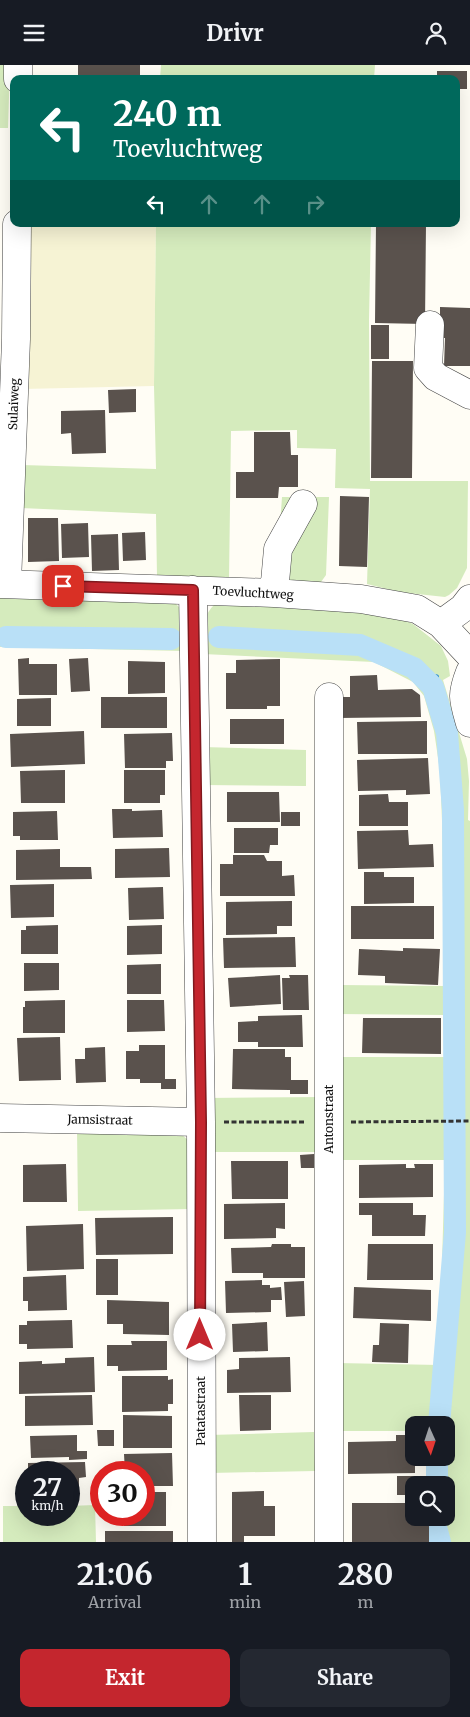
<!DOCTYPE html>
<html lang="en">
<head>
<meta charset="utf-8">
<style>
  body { margin:0; font-family:Merriweather,serif; background:#242831; color:#f1f3f6; height:100vh; display:flex; flex-direction:column; font-size:19px; white-space:nowrap }
  * { box-sizing:border-box; margin:0 }
  p { font-size:16px; color:#9ea1a6 }
  .icon { flex:none; width:28px; height:28px; fill:none; stroke:currentColor; stroke-width:2; stroke-linecap:round; stroke-linejoin:round }
  .map { position:relative; height:1477px; overflow:hidden }
  .details { display:flex; flex-direction:column; background:#171b24; flex:1 }
  .details>* { flex:none }
  .banner { position:absolute; left:10px; top:10px; width:450px; height:152px; border-radius:10px; box-shadow:0 5px 20px #0002; background:#00695c; color:#fff; overflow:hidden }
  .needle { width:32px; rotate:177deg }
  .fabs { position:absolute; left:405px; top:1351px; display:grid; gap:10px }
  .fabs a { display:grid; place-items:center; width:50px; height:50px; border-radius:10px; background:#171b24; box-shadow:0 5px 20px #0002; font-size:25px }
  .speed { position:absolute; left:15px; top:1396px; display:flex; gap:10px; font-size:25px; font-weight:700; text-align:center }
  .speed>* { display:grid; place-content:center; width:65px; height:65px; border-radius:50%; background:#171b24; box-shadow:0 5px 20px #0002; line-height:1 }
  .speed small { font-size:12px; font-weight:400 }
  .speed .limit { border:8px solid #d22; background:#fff; color:#111 }
  .pin { position:absolute; display:grid; place-items:center; width:42px; height:42px; color:#fff; margin:-21px; border-radius:10px; box-shadow:0 2px 8px #0006 }
  .me { position:absolute; width:55px; margin:-28px; rotate:0deg; stroke-linejoin:round; filter:drop-shadow(0 0 4px #0008) }
  .turn { display:flex; align-items:center; gap:18px; height:105px; padding:0 20px; font-size:22px }
  .turn .icon { width:65px; height:65px; stroke-width:2.5 }
  .turn b { display:block; font-size:35px; line-height:42px }
  .lanes { display:flex; align-items:center; height:48px; padding:0 20px; background:#0003; justify-content:center; gap:25px; direction:ltr }
  .lanes .off { opacity:.35 }
  .eta { display:flex; justify-content:space-evenly; align-items:center; height:85px; text-align:center }
  .eta b { font-size:30px; font-weight:700; line-height:35px }
  .action { display:flex; gap:10px; margin-top:auto; padding:10px 20px }
  .action a { flex:1; height:58px; border-radius:10px; background:#c4262e; color:#fff; font-size:20px; font-weight:700; line-height:58px; text-align:center }
  .action a+a { background:#242831; color:#f1f3f6 }
  header { display:flex; justify-content:space-between; align-items:center; height:65px; padding:0 20px; background:#171b24; font-size:22px; font-weight:700 }
  .map>svg:first-child { display:block }
  .farmland { fill:#f6f3d4 }
  .green { fill:#d5ebbd }
  .lines { fill:none; stroke-linecap:round; stroke-linejoin:round }
  .stream { stroke:#3f96cf; stroke-width:6 }
  .canal { stroke:#b9e0f7; stroke-width:22 }
  .building { fill:#5a524d }
  .minor-casing { stroke:#444; stroke-width:29 }
  .path { stroke:#333; stroke-width:3; stroke-dasharray:5 2.5; stroke-linecap:butt }
  .minor { stroke:#fff; stroke-width:28 }
  .route-casing { stroke:#7f191e; stroke-width:12 }
  .route { stroke:#c4262e; stroke-width:9 }
  .labels { text-anchor:middle; stroke-width:5; stroke-linejoin:round; paint-order:stroke }
  .street-label { font-size:12px; fill:#111; stroke:#fff }
</style>
</head>
<body>
<header><svg class="icon" aria-label="menu" viewBox="0 0 24 24"><path d="M4 6h16M4 12h16M4 18h16"/></svg>Drivr<svg class="icon" aria-label="person" viewBox="0 0 24 24"><circle cx="12" cy="8" r="4"/><path d="M4 21q1-7 8-7t8 7"/></svg></header>
<div class="map">
<svg width="470" height="1477" viewBox="0 0 470 1477">
  <rect width="100%" height="100%" fill="#fffdf5"/>
  <!-- farmland -->
  <path class="farmland" d="M25,159H156L154,321L23,324Z"/>
  <!-- green -->
  <path class="green" d="M0,0H10L8,63H0Z
    M161,0H375L374,14H160Z
    M156,159H371L369,255L370,416H468L467,503L457,523L449,530L445,532L399,527L367,519L370,424L335,423L336,384L297,383V365L231,366L229,515L157,512L156,449L21,443L22,400L156,404L154,321Z
    M282,432H329L326,510L321,517L314,519L276,517Z
    M0,529L173,536L184,547V586L0,582Z
    M215,539L348,542L394,551L413,559L441,581L448,596L450,611L443,615L467,694L469,716L468,755L470,756V1477H433L434,1453L446,1452V1420H435L436,1393L446,1392V1360H414V1366H336L337,1298L439,1300L445,1095H337V992H445L444,950L338,949L339,920L444,921L442,756L440,706L434,666L424,631L413,617L374,597L203,589C203,569 200,553 215,539Z
    M203,682L306,685V721L203,720Z
    M322,1032L323,1087H207V1033Z
    M77,1064L182,1070L188,1075L191,1144L78,1146Z
    M314,1367L315,1406L210,1408L209,1370Z
    M95,1440L96,1477H3V1441H26V1450H69V1441Z"/>
  <g class="lines">
    <!-- stream -->
    <path class="stream" d="M433,622L436,612"/>
    <!-- canal -->
    <path class="canal" d="M6,572L171,574
      M219,572L360,580L414,603L433,622L447,668L453,745L455,1167L439,1360
      M437,1420V1392
      M436,1452V1462L440,1477"/>
  </g>
  <!-- building -->
  <path class="building" d="M78,0H140V10L148,11V14H78Z
    M437,6H467V24H456V14H437Z
    M376,159H426L425,259L375,258Z
    M440,242L470,243V301H444L445,273H440Z
    M371,260H389V294H371Z
    M372,296H413L412,413H371Z
    M136,324V347L109,348L108,325Z
    M105,345L106,388L72,389L71,368L61,369V346Z
    M254,367H290L291,390H298V422H279L278,433H236V407H254Z
    M340,431L369,432L367,502L339,501Z
    M28,453H58L59,496L28,497Z
    M88,458L89,492L62,493L61,459Z
    M145,467L146,495L123,496L122,468Z
    M118,469L119,505L92,506L91,470Z
    M29,593V599H57V630H19L18,594Z
    M88,593L90,626L71,627L69,594Z
    M280,594V641H267V644H226V608H236V595Z
    M128,596L165,597V628L128,629Z
    M377,610L378,625L412,624L420,630L421,652L339,653V632H350V611Z
    M101,632H167V663H101Z
    M51,633V661H17V634Z
    M230,654H284V679H230Z
    M427,656V689H358L357,657Z
    M84,666L85,699L11,702L10,669Z
    M172,668L173,696H166V703H125L124,669Z
    M428,693L430,729L406,730V725L358,726L357,695Z
    M65,705V738H21L20,706Z
    M124,705H165V730H160V738H124Z
    M227,727H279L280,757H227Z
    M388,729L389,737H408V761H359V730Z
    M112,744H132V746L162,745L163,772L113,773Z
    M57,746L58,775H20V771H13V747Z
    M281,747H300V761H281Z
    M234,763H278V780H270L269,788H234Z
    M408,765L409,780L433,779L434,802L358,804L357,766Z
    M169,783L170,812L115,813V784Z
    M60,784V802H91L92,814L16,815V785Z
    M233,790H264L267,796H282V811L294,810L295,831H220V799H233Z
    M364,807H384V812H414V838L364,839Z
    M54,819V852L11,853L10,820Z
    M163,822L164,854L129,855L128,823Z
    M292,836V861H277V869L226,870V837Z
    M351,841H434V874H351Z
    M58,860V889H21V865H26V861Z
    M162,860V889L127,890V861Z
    M295,872L296,902L224,903L223,873Z
    M403,883L440,884L438,920L385,918V911L358,910L359,884L403,886Z
    M24,898H59V925L24,926Z
    M161,899V929H127V900Z
    M280,910L281,939L230,942L228,913Z
    M289,910H308L309,945H283L282,913H290Z
    M65,935V968H23V942H25V936Z
    M127,935H164L165,966L127,967Z
    M302,950L303,982H258V977H238V957L258,956V951Z
    M363,953H441V989L362,988Z
    M60,972L61,1015L19,1016L17,973Z
    M139,980H165V1014H176V1024H161V1018H140V1014H126V986H139Z
    M105,982L106,1017L76,1018L75,994H85V983Z
    M233,984H285V992H291V1015H308V1029H290V1025L232,1024Z
    M314,1089V1103H301L300,1090Z
    M231,1096H288V1134H232Z
    M66,1099L67,1137H23V1100Z
    M406,1099V1103H415L414,1099H433V1132L359,1133V1100Z
    M285,1138V1164L276,1163V1173L224,1174V1139Z
    M359,1138H413V1150H426L425,1171H372V1150H359Z
    M173,1152V1189L96,1190L95,1153Z
    M83,1159L84,1204L27,1206L26,1161Z
    M272,1179H291V1182H305V1213H263V1208H232L231,1183L271,1182Z
    M368,1179H433V1215H367Z
    M96,1194H118V1230H96Z
    M66,1210L67,1245L28,1246V1236H23V1212Z
    M262,1215V1220H270V1223L281,1222L282,1235H271V1247L226,1248L225,1216Z
    M304,1216L305,1251L286,1252L284,1217Z
    M354,1222L431,1225V1256L353,1253Z
    M107,1235L169,1237V1270L123,1269V1259H107Z
    M72,1255L73,1283L27,1284V1279H19V1260H27V1256Z
    M267,1257L268,1286L233,1287L232,1259Z
    M380,1258L409,1259L408,1298L372,1297L373,1280H379Z
    M131,1276H167V1305L118,1306V1301H107V1280H132Z
    M94,1292L95,1327L19,1329V1297L42,1296V1299L65,1298V1293Z
    M290,1292L291,1327L227,1328V1305L239,1304V1293Z
    M122,1311H168V1315L173,1314V1339H168V1346L122,1347Z
    M92,1330L93,1360L25,1361V1331Z
    M239,1330H271V1365L240,1366Z
    M123,1350L172,1351V1383H123Z
    M97,1365H114V1381H98Z
    M77,1370V1386H87V1394L69,1395V1392L31,1393L30,1371Z
    M396,1370H414V1392H425V1397H415V1408L348,1409V1377L396,1376Z
    M172,1388L173,1421H144V1408H125L124,1389Z
    M85,1397L86,1412L79,1413V1423L71,1424V1436H69V1408H28V1398Z
    M397,1411H427V1420H414V1430H397Z
    M264,1426V1441H275V1471H244V1477H232V1427Z
    M144,1427H166V1461H124V1450H144Z
    M352,1438H414V1452H429V1477H352Z
    M105,1466H173V1477H105Z"/>
  <g class="lines">
    <!-- minor casing -->
    <g class="minor-casing">
      <path id="minor" d="M18,14V0
        M430,260L428,303L436,312L470,330
        M0,519L274,528L361,534L417,544L441,559L470,590
        M7,519L16,274L17,159
        M193,525L201,1057L202,1477
        M274,528L278,484L303,439
        M441,559L463,543L470,534
        M470,607C461,630 463,634 470,658
        M0,1053L201,1057
        M329,1477V632"/>
    </g>
    <!-- path -->
    <path class="path" d="M224,1057H305
      M351,1057L470,1056"/>
    <!-- minor -->
    <use href="#minor" class="minor"/>
  </g>
  <g class="lines">
    <!-- route casing -->
    <g class="route-casing">
      <path id="route" d="M63,521L193,525L201,1057L200,1270"/>
    </g>
    <!-- route -->
    <use href="#route" class="route"/>
  </g>
  <g class="labels">
    <!-- street labels -->
    <g class="street-label">
      <text transform="translate(14 339) rotate(-88)" y="4">Sulaiweg</text>
      <text transform="translate(253 528) rotate(3)" y="4">Toevluchtweg</text>
      <text transform="translate(329 1054) rotate(-90)" y="4">Antonstraat</text>
      <text transform="translate(100 1055) rotate(1)" y="4">Jamsistraat</text>
      <text transform="translate(201 1346) rotate(-90)" y="4">Patatastraat</text>
    </g>
  </g>
</svg>
<div class="fabs">
<a><svg class="needle" viewBox="-14 -14 28 28"><path d="M0-13l5 13h-10z" fill="#e53935"/><path d="M0 13l5-13h-10z" fill="#9ea1a6"/></svg></a>
<a><svg class="icon" aria-label="search" viewBox="0 0 24 24"><circle cx="10" cy="10" r="6"/><path d="M15 15l6 6"/></svg></a>
</div>
<div class="speed"><div>27<small>km/h</small></div><div class="limit">30</div></div>
<div class="pin" style="left:63px;top:521px;background:#d93025"><svg class="icon" aria-label="arrive" viewBox="0 0 24 24"><path d="M6 21V4h12l-3 4 3 4H6"/></svg></div>
<svg class="me" style="left:200px;top:1270px" viewBox="-20 -20 40 40"><circle r="19" fill="#fff"/><path d="M0-13L10 11 0 6-10 11z" fill="#c4262e"/></svg>
<div class="banner">
<div class="turn"><svg class="icon" aria-label="left" viewBox="0 0 24 24"><path d="M17 20v-9H6M10 6l-5 5 5 5"/></svg><div><b>240 m</b>Toevluchtweg</div></div>
<div class="lanes"><svg class="icon" aria-label="left" viewBox="0 0 24 24"><path d="M17 20v-9H6M10 6l-5 5 5 5"/></svg><svg class="icon off" aria-label="ahead" viewBox="0 0 24 24"><path d="M12 20V5M6 11l6-6 6 6"/></svg><svg class="icon off" aria-label="ahead" viewBox="0 0 24 24"><path d="M12 20V5M6 11l6-6 6 6"/></svg><svg class="icon off" aria-label="right" viewBox="0 0 24 24"><path d="M7 20v-9h11M14 6l5 5-5 5"/></svg></div>
</div>
</div>
<section class="details">
<div class="eta">
<div><b>21:06</b><p>Arrival</p></div>
<div><b>1</b><p>min</p></div>
<div><b>280</b><p>m</p></div>
</div>
<div class="action"><a>Exit</a><a>Share</a></div>
</section>
</body>
</html>
